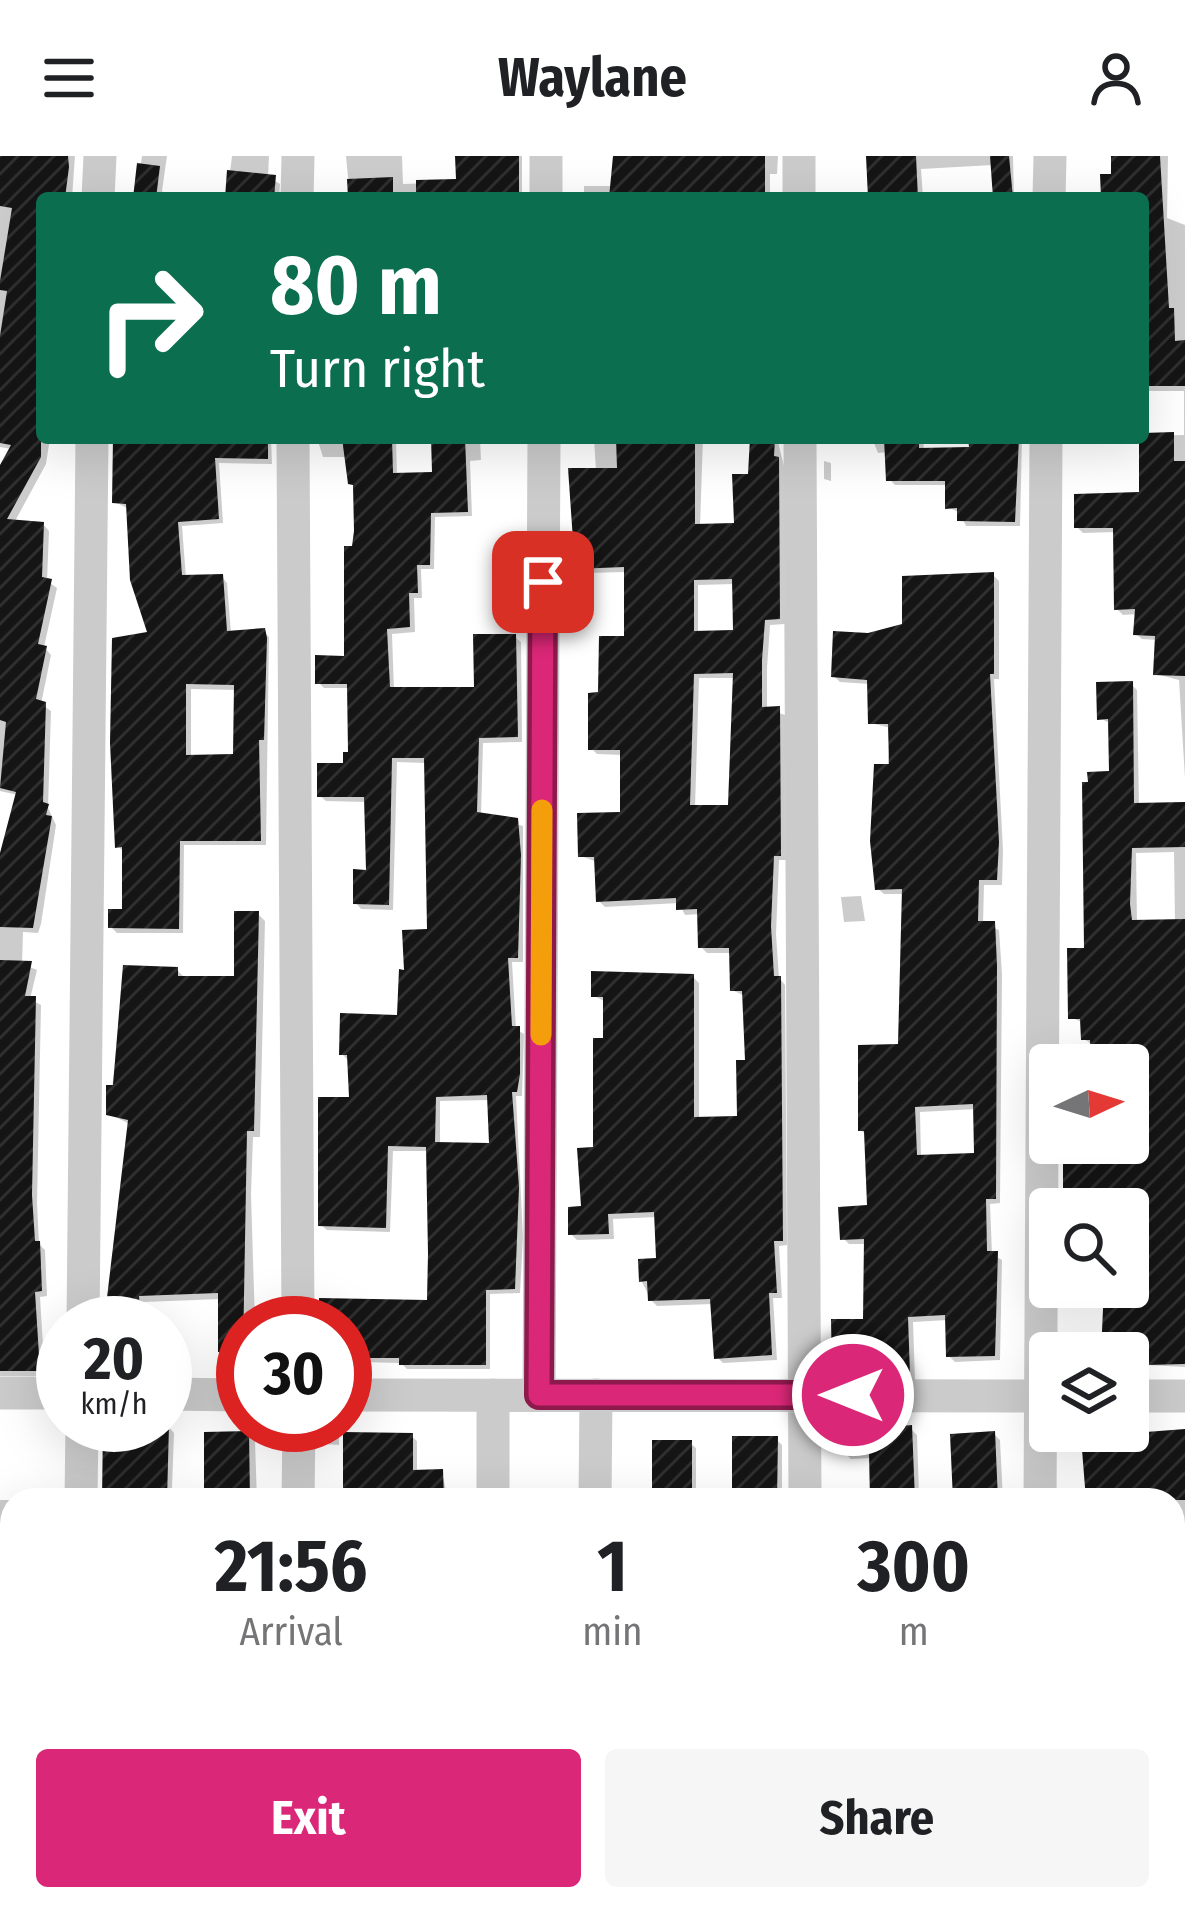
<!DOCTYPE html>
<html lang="en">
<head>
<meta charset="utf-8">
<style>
  body { margin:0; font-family:"Fira Sans Condensed",sans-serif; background:#f6f6f6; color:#202124; height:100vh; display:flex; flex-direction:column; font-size:45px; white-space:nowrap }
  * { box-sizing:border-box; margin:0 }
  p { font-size:39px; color:#757577 }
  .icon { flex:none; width:66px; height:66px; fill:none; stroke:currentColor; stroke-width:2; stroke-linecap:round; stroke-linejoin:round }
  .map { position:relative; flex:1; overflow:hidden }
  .details { position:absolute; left:0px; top:1332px; width:1185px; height:423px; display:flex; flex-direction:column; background:#fff; border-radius:36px 36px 0 0; box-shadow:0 12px 48px #0002 }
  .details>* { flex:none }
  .top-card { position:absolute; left:36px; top:36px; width:1113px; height:252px; border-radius:12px; box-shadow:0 12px 48px #0002; background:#0b6e4f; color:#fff; overflow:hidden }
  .needle { width:78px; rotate:86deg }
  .buttons { position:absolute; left:1029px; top:888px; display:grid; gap:24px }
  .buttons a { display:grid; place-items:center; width:120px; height:120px; border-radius:12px; background:#fff; box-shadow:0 12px 48px #0002; font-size:60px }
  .speed { position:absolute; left:36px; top:1140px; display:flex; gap:24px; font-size:60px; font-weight:700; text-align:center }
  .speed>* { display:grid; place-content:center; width:156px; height:156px; border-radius:50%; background:#fff; box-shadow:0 12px 48px #0002; line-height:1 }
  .speed small { font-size:30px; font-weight:400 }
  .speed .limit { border:18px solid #d22; background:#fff; color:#111 }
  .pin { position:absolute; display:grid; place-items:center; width:102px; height:102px; color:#fff; margin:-51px; border-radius:24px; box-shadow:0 6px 18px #0006 }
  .me { position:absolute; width:132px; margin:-66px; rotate:270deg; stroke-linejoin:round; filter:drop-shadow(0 0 9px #0008) }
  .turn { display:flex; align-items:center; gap:42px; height:252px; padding:0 36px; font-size:54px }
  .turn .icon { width:156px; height:156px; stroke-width:2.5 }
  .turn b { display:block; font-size:84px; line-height:102px }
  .eta { display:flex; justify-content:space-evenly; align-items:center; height:204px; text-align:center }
  .eta b { font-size:72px; font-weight:700; line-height:84px }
  .primary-button { display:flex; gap:24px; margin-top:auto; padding:24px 36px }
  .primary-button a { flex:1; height:138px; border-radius:12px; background:#db2777; color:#fff; font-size:48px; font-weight:700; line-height:138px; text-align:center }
  .primary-button a+a { background:#f6f6f6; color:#202124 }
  header { display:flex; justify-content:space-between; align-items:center; height:156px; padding:0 36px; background:#fff; font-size:54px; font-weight:700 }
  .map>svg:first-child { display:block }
  .shadow { fill:#0003; fill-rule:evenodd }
  .building { fill:url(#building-hatch); fill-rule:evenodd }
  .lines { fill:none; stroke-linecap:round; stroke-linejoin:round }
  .minor { stroke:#cbcbcb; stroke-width:33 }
  .route-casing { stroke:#8e194d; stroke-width:30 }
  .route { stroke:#db2777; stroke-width:21 }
  .slow { stroke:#f59e0b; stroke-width:21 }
</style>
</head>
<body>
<header><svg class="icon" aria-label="menu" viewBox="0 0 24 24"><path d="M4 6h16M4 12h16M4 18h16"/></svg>Waylane<svg class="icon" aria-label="person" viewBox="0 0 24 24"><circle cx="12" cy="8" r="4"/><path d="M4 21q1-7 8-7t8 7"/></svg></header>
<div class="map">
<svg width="1185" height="1753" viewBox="0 0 1185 1753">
  <defs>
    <pattern id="building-hatch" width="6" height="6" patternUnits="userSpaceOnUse" patternTransform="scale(3)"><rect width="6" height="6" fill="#151515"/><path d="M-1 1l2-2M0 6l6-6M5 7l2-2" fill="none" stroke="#2f2f2f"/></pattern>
  </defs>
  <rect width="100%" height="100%" fill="#fff"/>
  <!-- shadow -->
  <path class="shadow" d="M0,0H75L72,42H42V282H50L46,308L14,367L43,368L49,375L47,425L57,432L44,491L51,499L41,548L51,555L48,652L56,669L41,768L38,777L23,776L22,808L37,814L30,843L41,849L37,1047L39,1088L45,1094L47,1140L40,1141L45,1220H0V701L18,639L0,635V315L12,293L0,291Z
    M142,0H167L162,35L170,42H136Z
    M232,0H269L268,21L280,28L279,42H219L227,41Z
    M346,0H402L403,28L459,26L458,0H522V42H350Z
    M614,0H778L777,18H770V42H584V30H612Z
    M869,0H1013L1014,42H996L993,9L921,13L923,42H870Z
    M1114,0H1168L1167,62L1185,69V622L1179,524L1156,518L1158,484L1142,483L1136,478L1137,458L1123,459L1117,453L1116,376L1083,377L1077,371L1142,339L1143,280L1184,279V235H1143V42H1104L1114,21Z
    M116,282H271L272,308L219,307L223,367L182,370L186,422L222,421L227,427L231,477L263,475L269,481L266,689H184L183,777H117L111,771L125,756V697L118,690L150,478L129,353L115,346ZM191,533L237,534L236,601L191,602Z
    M317,282H396L397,320L436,319L434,282H480L481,304L470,305L472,360L435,361L434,413H421L422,442H414L415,476L392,478L394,534H477L515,481L521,486L522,586L483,587L481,659L523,670V806H512L516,873L524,878L522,940H516L523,1081L520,1137L490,1138V1213H407L401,1207L359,1206L354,1197H345V1167H322L430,1148L429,995H393L390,1076L327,1074L321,1069L353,944L348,904L342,898L400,862L408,817L430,775L427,607L397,606L393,754L361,753L356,747L369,717L367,646L326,645L320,640L351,599L350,532H324L318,526L347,503L357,375L351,301H323ZM490,944L492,990L440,989V945Z
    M594,282H703L700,371L737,370L751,321L753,282H777L784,310L785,468L770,469L767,512V553L785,559L786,704H779L776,778L779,822L785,829L787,1089L779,1090L782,1142H773L777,1204L723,1207L717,1201L713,1148L657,1150L651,1144L641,1124L659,1105L657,1061L613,1063L614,1083L577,1084L571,1078L584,1053L596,994L606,885V846L594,840L693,821L699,827V964L740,963L749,907L745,840L732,834V797H707L701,791L700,758L685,759L679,747L605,751L599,745L597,706L581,700L623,659V599L597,598L591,592L601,539L627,483V416L584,417L578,411L596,315ZM735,428L736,477L698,478V429ZM699,522H736L731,652H695Z
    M872,282H923L924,295L972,294L971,282H1022L1020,370H966L960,357L948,351V329H895L889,323L888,296L878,297Z
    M824,305L831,307V325L824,323Z
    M993,419L999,425V523H994L1003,694L1002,729H984L983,768L999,774L1002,818L1000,1047L990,1048L992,1098L1002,1104L1000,1204L955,1206L949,1200L948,1164L913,1166L915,1224L841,1223L835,1217L866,1166L867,1088H849L843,1082L870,1052L867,980L861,974L901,891L905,738H884L877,732L891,572L871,567L870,528L840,526L834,520L868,480L905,470ZM976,953L977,999L921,1002L920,956Z
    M1131,528L1137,534L1139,650H1185V1211L1128,1208V1197H1104L1106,1151L1071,1152L1065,1146V1131H1128V1106L1144,1105L1128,1098V1053H1066V987H1128V909H1094L1093,889L1084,883L1083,867L1071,861L1087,795L1112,618L1111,568L1100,562ZM1174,696L1175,766L1137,767L1136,697Z
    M861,740L865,765L844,766L841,741Z
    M258,758L265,765L260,981H253L251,1038L255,1167H243V1202H228L221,1195V1143L144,1146L146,1167H107L130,968L109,958L126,812L177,814L186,823H237Z
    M165,1190L181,1197L182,1212H165Z
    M168,1270L174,1277L172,1332H207L248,1278L255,1285L257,1344H107Z
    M323,1271L339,1273V1289L323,1288Z
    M911,1273L917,1279L919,1338L955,1337L994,1278L1000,1284L1003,1344H875L872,1302L851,1303L845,1297Z
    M1185,1276V1753L1065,1752L1058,1743H1173V1344H1088Z
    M411,1280L417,1285V1317L442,1316L448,1344H347Z
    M776,1283L782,1289V1344H734Z
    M690,1287L696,1292V1344H653Z
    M0,1344H12V1382H0Z
    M0,1444H12V1725H0Z
    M113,1743H258L259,1753H113Z
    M355,1743H385L386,1753H355Z
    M421,1743H474V1753H421Z
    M533,1743H582V1753H534Z
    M648,1743H777L778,1753H616V1746Z
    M836,1743H1000V1753H837Z"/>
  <!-- building -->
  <path class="building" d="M0,0H68L69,11L65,42H42L41,301L7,363L44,366L42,421L52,423L38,488L47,490L36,543L46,546L43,646L49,648L46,659L52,660L33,772L0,771V697L16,636L0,632L6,566L0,564V309L11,289L0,287V180L7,135L0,134V125L12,52L0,50Z
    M455,0H519V42H416V24L456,23Z
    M613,0H765V42H609Z
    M866,0H916L918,42H868Z
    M990,0H1009L1013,42H993Z
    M1111,0H1160L1169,152H1174L1175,185L1185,184V230H1143V42H1101L1100,18H1111Z
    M137,7L160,10L156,42H133Z
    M227,14L276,19L274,42H225Z
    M393,21V42H348L347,23Z
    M1174,276V305H1185V520L1153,519L1155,480L1133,479L1135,453L1114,454L1113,372H1074V338L1139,336V282L1143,277Z
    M113,282H268V303L215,302L219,363L178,366L182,419L223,418L227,475L265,472L267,482L264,584H259L261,685H180L179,773L108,772V753H122V691L115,692L110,587L112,482L147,476L130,424L126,348L112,347ZM186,528L234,529L233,598L186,599Z
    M342,282H392L393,317L432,316L431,282H465L468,356L431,357L430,409H417L418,437H409L410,471L387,473L390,531H474L473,478H516L518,581L479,582L477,656L518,662L521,699L518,802H508L512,870H520V918L517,936H512L519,1031L515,1133L486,1134V1209H399V1202H350L351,1167H319V1142L427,1144L428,1098L426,991L388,990L386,1072L318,1070V941H349L347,899H339L340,857L397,859L399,813L404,814L402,774L427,773L424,602H392L389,749L353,748V713L366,714L364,641H317V607H343V596H348L347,528H315V499L344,500V390H352L354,375L353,329L348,328ZM487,939L489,987L435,986L436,941Z
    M616,282H695V368L734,367L732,318H748L750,282H775L774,300L779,301L780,463L765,464L762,504V551L780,550L781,700H774L771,770L774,820H781L783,1085H774L777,1137H769L772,1199L714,1203L710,1143L648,1145L647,1125L639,1126L638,1103L656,1102L654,1056L608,1058L609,1078L568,1079V1051L581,1050L577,992L593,991V882H603V841H591V815L694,818V961L737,960L736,904H745L742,835H730L729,792H698L697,753L676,754V742L596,746L594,701H578L577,657L620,656V594H588V537L598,536L599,480H624V411L575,413L568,312H617ZM732,423L733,474L694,475V424ZM733,517L728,649H690L694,518Z
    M884,282H919V292L969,291L968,282H1019L1015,366L957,365V352L945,353V325H886Z
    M994,416V518H990L999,686L997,724H979L978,765H995L997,810L996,1043H986L987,1095H998L995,1200L946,1201L945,1159L908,1161L910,1219H832L831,1163H863L864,1083L840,1084L838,1051L867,1049L864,975H858V889L898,888L902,733L875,734L870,685L874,608H889L888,568H868L867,524L831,521L833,475L868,477L902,468V420ZM973,948L974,997L917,999L915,951Z
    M1133,525L1134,647L1185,646V691L1132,692L1130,748L1132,764L1185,763V1208L1146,1209L1128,1204V1197H1101L1104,1131H1141L1140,1083H1128V1053H1063V987H1128V909L1091,908L1090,884H1081L1080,863H1068L1067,792H1084L1082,626H1088L1087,616L1109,615L1108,563L1097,564L1096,526Z
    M234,755H259L254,975H247L243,1196H218V1137L139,1140L141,1167H104L128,964L106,959V929H113L123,809L178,811V820H234Z
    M0,804L32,805L25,840H36L32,1039L35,1085H40L42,1135L35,1136L40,1215H0Z
    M103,1269H169L167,1344L102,1343Z
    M912,1269L915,1344H870L869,1297L842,1298L841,1275Z
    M1185,1273V1344H1086L1081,1281Z
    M249,1275L250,1344H204V1276Z
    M995,1275L998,1344H953L950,1278Z
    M343,1276L413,1277V1314L443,1313L444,1344H343Z
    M732,1280H778L777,1344H732Z
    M652,1284H692V1344H652Z"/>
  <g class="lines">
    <!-- minor -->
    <path class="minor" d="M799,0V42
      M98,42L100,0
      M297,42L298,0
      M546,42V0
      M1049,42L1050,0
      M293,282L298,1167
      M800,282L805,1344
      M83,1167L92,282
      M0,1237H63
      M165,1238L243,1239
      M345,1239L1050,1240
      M539,1239L544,282
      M1128,1240H1185
      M81,1344L82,1269
      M298,1344L299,1269
      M493,1344V1239
      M595,1344L596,1239
      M1040,1344L1046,282
      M72,1753V1743
      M293,1753V1743
      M490,1753V1743
      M592,1753V1743
      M804,1753V1743
      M1035,1753V1743"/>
  </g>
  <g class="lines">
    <!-- route casing -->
    <g class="route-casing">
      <path id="route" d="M543,426L539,1239H853"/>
    </g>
    <!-- route -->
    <use href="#route" class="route"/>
    <!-- slow -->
    <path class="slow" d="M541,879L542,654"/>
  </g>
</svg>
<div class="buttons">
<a><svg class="needle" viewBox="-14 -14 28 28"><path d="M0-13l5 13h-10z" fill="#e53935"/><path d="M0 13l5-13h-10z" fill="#757577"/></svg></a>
<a><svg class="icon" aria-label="search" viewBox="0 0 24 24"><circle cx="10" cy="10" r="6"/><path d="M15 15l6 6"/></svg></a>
<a><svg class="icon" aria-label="layers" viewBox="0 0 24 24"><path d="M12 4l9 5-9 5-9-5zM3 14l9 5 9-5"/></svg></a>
</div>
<div class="speed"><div>20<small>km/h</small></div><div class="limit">30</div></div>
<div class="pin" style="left:543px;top:426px;background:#d93025"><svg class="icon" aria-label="arrive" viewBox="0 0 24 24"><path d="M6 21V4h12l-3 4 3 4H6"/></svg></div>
<svg class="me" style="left:853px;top:1239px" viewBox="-20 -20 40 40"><circle r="17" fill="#db2777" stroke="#fff" stroke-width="3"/><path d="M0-11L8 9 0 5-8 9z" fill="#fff"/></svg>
<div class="top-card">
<div class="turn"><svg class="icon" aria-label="right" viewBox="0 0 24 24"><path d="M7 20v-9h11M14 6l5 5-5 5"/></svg><div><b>80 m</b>Turn right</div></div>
</div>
<section class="details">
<div class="eta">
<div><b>21:56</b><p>Arrival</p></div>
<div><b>1</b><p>min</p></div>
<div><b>300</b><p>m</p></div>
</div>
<div class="primary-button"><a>Exit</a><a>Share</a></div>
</section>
</div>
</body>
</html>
